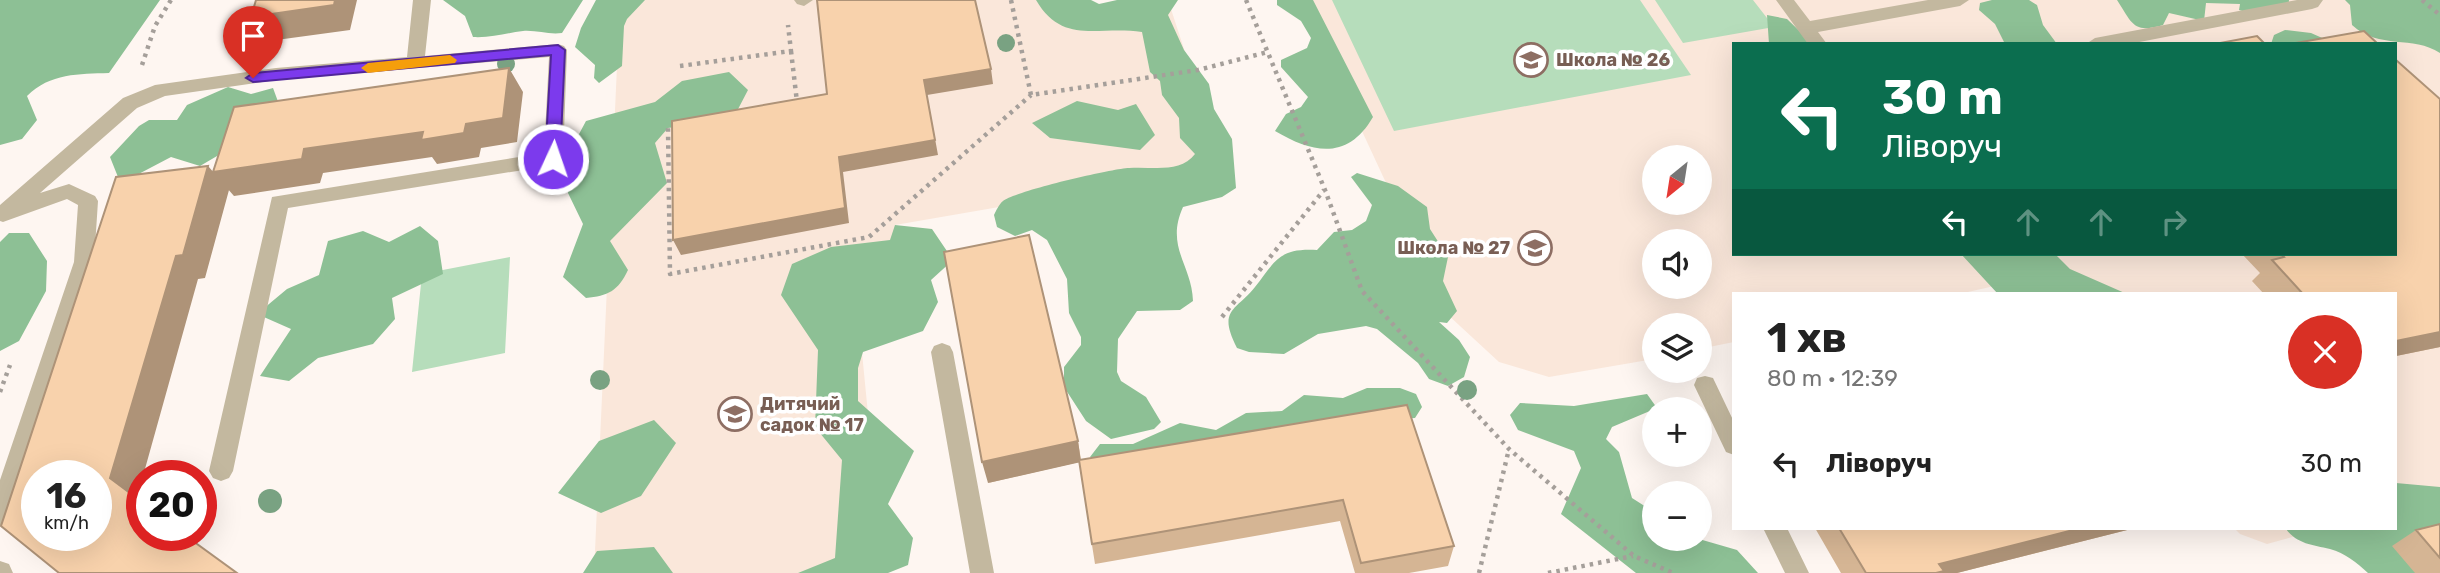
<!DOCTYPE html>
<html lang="uk">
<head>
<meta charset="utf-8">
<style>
  body { margin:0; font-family:Rubik,sans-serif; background:#f6f6f6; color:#222; height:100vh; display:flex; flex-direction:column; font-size:26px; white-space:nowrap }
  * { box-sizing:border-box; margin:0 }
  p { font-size:23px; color:#767676 }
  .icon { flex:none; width:38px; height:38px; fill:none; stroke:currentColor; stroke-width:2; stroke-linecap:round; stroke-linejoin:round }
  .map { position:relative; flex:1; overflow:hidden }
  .sheet { position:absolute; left:1732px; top:292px; width:665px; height:238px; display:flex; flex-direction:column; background:#fff; border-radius:0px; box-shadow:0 7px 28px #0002 }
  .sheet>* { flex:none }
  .guide { position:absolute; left:1732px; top:42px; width:665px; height:214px; border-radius:0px; box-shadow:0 7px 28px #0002; background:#0b6e4f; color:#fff; overflow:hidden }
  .needle { width:46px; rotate:210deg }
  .buttons { position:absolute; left:1642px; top:145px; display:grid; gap:14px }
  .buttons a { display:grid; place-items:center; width:70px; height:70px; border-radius:50%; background:#fff; box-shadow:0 7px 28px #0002; font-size:35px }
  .speed { position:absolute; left:21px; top:460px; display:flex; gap:14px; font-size:35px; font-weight:700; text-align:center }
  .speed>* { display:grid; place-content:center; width:91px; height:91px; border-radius:50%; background:#fff; box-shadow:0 7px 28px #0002; line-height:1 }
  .speed small { font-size:18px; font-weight:400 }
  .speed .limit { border:10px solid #d22; background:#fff; color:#111 }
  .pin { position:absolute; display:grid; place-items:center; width:60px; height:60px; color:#fff; margin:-72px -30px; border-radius:50% 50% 50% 0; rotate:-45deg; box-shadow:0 0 7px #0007 }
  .pin .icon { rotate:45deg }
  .me { position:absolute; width:77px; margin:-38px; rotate:3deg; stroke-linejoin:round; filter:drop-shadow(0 0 5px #0008) }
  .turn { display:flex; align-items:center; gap:24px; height:147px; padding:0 35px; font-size:32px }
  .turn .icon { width:91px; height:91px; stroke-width:2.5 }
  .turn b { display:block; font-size:49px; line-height:60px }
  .lanes { display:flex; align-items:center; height:66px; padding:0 35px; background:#0003; justify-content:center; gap:35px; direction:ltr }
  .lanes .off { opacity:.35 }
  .round { display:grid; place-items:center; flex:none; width:74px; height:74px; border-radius:37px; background:#f6f6f6 }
  .head { display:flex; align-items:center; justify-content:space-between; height:119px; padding:0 35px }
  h1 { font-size:42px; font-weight:700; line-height:52px }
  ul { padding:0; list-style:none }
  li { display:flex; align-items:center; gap:21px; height:105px; padding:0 35px }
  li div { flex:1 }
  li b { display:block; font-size:26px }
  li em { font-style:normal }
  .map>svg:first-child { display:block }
  .built { fill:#fae7da; fill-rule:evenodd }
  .green { fill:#b6ddbb }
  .forest { fill:#8dc095 }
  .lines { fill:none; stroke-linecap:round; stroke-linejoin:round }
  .path { stroke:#a59f9a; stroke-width:4.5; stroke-dasharray:3.5 5; stroke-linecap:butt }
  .service { fill:#c3b89f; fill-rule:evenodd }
  .tree { fill:#79a282 }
  .wall { fill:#d5b594 }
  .shaded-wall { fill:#ae9378 }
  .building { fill:#f8d2ac; stroke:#ae9378; stroke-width:2; fill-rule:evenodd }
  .route { fill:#7c3aed; stroke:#51269a; stroke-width:2 }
  .slow { fill:#f59e0b }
  .labels { text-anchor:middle; stroke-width:7; stroke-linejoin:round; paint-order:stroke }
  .education-label { font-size:18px; font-weight:bold; fill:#785e54; stroke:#fff; text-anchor:start }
</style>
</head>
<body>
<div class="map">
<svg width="2440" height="573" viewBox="0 0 2440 573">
  <rect width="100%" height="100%" fill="#fef6f1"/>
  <!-- built -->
  <path class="built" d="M620,0H1081L1085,12L1168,0L1223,168L895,225L899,252L853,260L883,568L860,573H594Z
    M1301,0H2388L2440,44V494L2396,507V294H2043L2030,278L1959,294H1734V342L1699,349V326H1654V359L1549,377L1499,362L1447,314ZM1734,44H2396V254H1734ZM1654,158H1699V203H1654ZM1654,242H1699V287H1654Z
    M2235,529H2321L2267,544L2240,534Z"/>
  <!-- green -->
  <path class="green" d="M1332,0H1640L1691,75L1394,131Z
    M1655,0H1753L1774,27L1683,43Z
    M510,257L505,353L412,372L422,274Z"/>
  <!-- forest -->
  <path class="forest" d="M0,0H160L109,73C79,74 50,73 27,96L37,120L22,139L0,145Z
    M443,0H583L562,33C549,35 537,30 523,31C506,33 491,38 473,37L465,16Z
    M596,0H645L627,19L624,26L622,66L599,83L594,78L595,65L575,47L581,28Z
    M1036,0H1091L1099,4L1117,0H1178L1168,15L1184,50L1209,84L1214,109L1232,139L1236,188L1222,197L1183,207C1165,247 1192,265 1193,301L1180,310L1137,311L1118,339L1117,372L1121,381L1146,397L1161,422L1154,429L1111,439L1086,421L1064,387V367L1081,345V337L1069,313L1067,279L1047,240L1032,230L1015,236L997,227L994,215C996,211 999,204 1003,201C1016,191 1110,169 1129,168C1152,166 1180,174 1195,154L1180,138L1179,118L1162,95L1160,81L1150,72L1142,32C1098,25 1063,46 1036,0Z
    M1277,0H1313L1373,117C1348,160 1314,154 1275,131L1286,114L1301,107L1308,97L1281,67V60L1307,48L1311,38L1301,21L1277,5Z
    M1992,0H2029L2037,5L2043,25L2057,44H2005L1995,24L1979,10L1980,3Z
    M2117,0H2289L2288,11L2263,17L2239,10L2240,4L2206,3L2204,21L2169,13L2163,25C2133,34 2132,23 2117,0Z
    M2345,0H2440V53C2413,35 2379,50 2352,25L2350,5Z
    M1767,15L1787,19L1813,44H1769Z
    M2285,30L2311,33L2329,41L2327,44H2271L2274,35Z
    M729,72L748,90L736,113L711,122L668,128L655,143L667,183L610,241L628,270C618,291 608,296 586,298L563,277L583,224L568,193L571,149L586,121L655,102L682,81Z
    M228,87L251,94L273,88L280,107L229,149L200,166L171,157L131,178L118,177L110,157L139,126L149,120H177L187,105Z
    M1077,101L1118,110L1136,104L1155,135L1140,150L1050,138L1032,123Z
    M1357,173L1398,186L1427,207L1430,229L1448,257L1443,281L1457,311L1447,323L1439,322L1459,340L1470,357L1464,377L1448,386L1429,379L1418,363L1377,329L1366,326L1318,334L1284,354L1249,352L1237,348C1217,309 1236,311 1255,287C1276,260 1279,248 1317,250L1334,232L1352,230L1366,221L1372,205L1351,177Z
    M895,225L932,229L953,260L931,280L938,302L923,331L863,352L858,368V401L914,451L888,504L913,538L908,565L888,573H798L835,558L842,460L815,427L818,350L781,295L792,264L831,247L890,240Z
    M420,226L438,241L443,274L392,298L395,319L373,344L318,358L289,381L260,376L291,329L257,314L287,289L319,275L328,241L363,231L389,242Z
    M9,233H29L47,261L46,291L19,341L0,351V242Z
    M1961,254H2055L2070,269L2127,294H1998Z
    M1367,388H1400L1416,394L1422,407L1415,418L1380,420L1116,466L1090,457L1100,444H1133L1180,423L1216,430L1246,413L1282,411L1304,395L1343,398Z
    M1647,394L1657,408L1612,427L1606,439L1619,452L1632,498L1654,512V539H1699L1737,550L1758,573H1636L1561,514L1581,468L1574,451L1518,430L1510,415L1520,403L1574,406Z
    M654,420L676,443L641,496L601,513L558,493L599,441Z
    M2396,483L2440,487V573H2368C2357,563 2345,553 2330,549C2313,545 2297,544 2286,529L2396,528Z
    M654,547L673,573H583L597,551Z"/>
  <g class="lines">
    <!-- path -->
    <path class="path" d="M1011,0L1031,95L1198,70L1268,52
      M1246,0L1325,190L1362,291L1509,449L1634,556L1673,573
      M2422,0L2440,15
      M791,51L797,102
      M142,65L155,26L171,0
      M680,66L791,51L788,25
      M676,126L668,128L670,274L869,237L1031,95
      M1222,317L1324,190
      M0,392L10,365
      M1479,573L1509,449
      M1548,573L1633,556"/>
    <!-- service -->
    <path class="service" d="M413,0H431L425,56L558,44L564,46L567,50L563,159L560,164L288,208L233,471L229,478L221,481L213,478L209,471L272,197L544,153L549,57L276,80L165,96L137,108L40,193L69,184L95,196L98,201L94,262L12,515L8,522L0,526V480L74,262L78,205L67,199L3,222L0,221V205L123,98L155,85L276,68L407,57Z
      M794,0H813L804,6L797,4Z
      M1776,0H1794L1810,21L1928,0H1969L1960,6L1818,32L1827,44H1808Z
      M2297,0H2323L2318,7L2312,9L2129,44H2086L2095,38Z
      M942,343L950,346L953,352L994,573H970L931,352L934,346Z
      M1705,376L1713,378L1734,422V455L1726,452L1694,385L1697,378Z
      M1763,528H1787L1809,573H1785Z
      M0,561L9,564L13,573H0Z"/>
  </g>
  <!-- trees -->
  <g class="tree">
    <circle cx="1006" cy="43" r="9"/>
    <circle cx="506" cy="64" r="9"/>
    <circle cx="600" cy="380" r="10"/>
    <circle cx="1467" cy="390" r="10"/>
    <circle cx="270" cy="501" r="12"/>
  </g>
  <!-- wall -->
  <path class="wall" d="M2440,99V347L2396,356V294H2264L2252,281L2260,273L2242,254H2396Z
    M1407,405L1454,546L1448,566L1409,573H1355L1340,521L1095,564L1079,462L988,483L1078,441L1081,460Z
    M2440,524V573H2415L2392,546L2416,530Z
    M1815,528H2135L1957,573H1841Z"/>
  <!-- shaded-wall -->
  <path class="shaded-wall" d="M335,0H357L350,30L269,41L251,17Z
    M509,68L523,92L517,142L481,148L479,157L437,164L432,157L323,173L320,183L234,196L213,172L304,149L466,124Z
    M991,69L993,84L927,95L938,155L843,172L849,223L681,255L673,240L839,157L924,80Z
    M208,166L229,190L205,278L198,279L143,476H142V481L137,499L110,478L176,256Z
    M2440,332V347L2396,356V341Z
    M1078,441L1081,462L988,483L982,462Z
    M2081,528H2135L1957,573H1931L1939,564Z"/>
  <!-- building -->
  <path class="building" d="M256,0H335L334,5L251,17Z
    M817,0H975L991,69L924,80L935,140L839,157L845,208L673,240L672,121L827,94Z
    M2364,31L2378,44H2290Z
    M2257,36L2265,44H2215Z
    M2396,60L2440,99V332L2396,341V294H2303L2272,260L2284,257L2281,254H2396Z
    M509,68L503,118L466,124L464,133L421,140L423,132L304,149L302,159L213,172L234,107Z
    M208,166L183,255L176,256L110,478L142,502V536H186L237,573H59L1,526L116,177ZM37,476H96V536H37Z
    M1029,235L1078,441L982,462L944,252Z
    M1407,405L1454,546L1361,563L1343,500L1092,544L1079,460Z
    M2440,524V558L2416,530Z
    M1839,528H2081L1939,564L1944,571L1936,573H1866Z"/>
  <!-- route -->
  <path class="route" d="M558,45L565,50L560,159L553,164L545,159L551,55L253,82L246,78L253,73Z"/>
  <!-- slow -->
  <path class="slow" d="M450,55L457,60L455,63L368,73L361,68L368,63Z"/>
  <!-- icons -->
  <defs>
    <g id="school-ring" transform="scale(1.75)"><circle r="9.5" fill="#fff" stroke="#8d6e63" stroke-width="1.5"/><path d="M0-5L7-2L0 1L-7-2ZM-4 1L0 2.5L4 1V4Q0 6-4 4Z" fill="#8d6e63"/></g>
  </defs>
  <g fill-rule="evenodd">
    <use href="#school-ring" x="1531" y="60"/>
    <use href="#school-ring" x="1535" y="248"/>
    <use href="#school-ring" x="735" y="414"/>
  </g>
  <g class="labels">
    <!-- education labels -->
    <g class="education-label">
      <text x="1556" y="66">Школа № 26</text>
      <text x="1510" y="254" text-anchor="end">Школа № 27</text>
      <text x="760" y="410">Дитячий<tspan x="760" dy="21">садок № 17</tspan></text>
    </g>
  </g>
</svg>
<div class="buttons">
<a><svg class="needle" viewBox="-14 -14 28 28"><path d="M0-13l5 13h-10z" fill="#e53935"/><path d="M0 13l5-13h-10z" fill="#767676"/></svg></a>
<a><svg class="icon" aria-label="sound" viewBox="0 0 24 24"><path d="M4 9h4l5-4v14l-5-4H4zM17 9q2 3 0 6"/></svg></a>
<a><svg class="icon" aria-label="layers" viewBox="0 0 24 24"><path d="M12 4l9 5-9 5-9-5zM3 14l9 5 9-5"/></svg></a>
<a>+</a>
<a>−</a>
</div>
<div class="speed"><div>16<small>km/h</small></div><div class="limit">20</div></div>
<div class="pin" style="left:253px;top:78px;background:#d93025"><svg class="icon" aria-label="arrive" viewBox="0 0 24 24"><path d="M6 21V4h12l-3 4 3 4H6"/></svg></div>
<svg class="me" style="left:553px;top:159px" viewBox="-20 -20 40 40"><circle r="17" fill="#7c3aed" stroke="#fff" stroke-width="3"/><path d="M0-11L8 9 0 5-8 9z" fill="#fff"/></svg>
<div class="guide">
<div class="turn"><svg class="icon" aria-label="left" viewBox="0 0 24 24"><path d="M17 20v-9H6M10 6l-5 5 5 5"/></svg><div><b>30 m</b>Ліворуч</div></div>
<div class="lanes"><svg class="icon" aria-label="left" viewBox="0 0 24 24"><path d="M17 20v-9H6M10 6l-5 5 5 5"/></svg><svg class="icon off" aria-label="ahead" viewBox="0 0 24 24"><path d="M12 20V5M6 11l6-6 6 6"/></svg><svg class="icon off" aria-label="ahead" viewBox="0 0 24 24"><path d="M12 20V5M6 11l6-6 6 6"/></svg><svg class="icon off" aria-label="right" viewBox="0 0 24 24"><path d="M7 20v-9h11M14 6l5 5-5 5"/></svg></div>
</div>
<section class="sheet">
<div class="head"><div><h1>1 хв</h1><p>80 m · 12:39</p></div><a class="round" style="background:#d93025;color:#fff"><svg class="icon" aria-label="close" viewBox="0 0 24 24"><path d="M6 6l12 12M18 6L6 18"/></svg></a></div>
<ul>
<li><svg class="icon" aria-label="left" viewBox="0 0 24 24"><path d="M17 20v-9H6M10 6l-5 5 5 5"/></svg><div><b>Ліворуч</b></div><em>30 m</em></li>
</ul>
</section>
</div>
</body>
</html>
